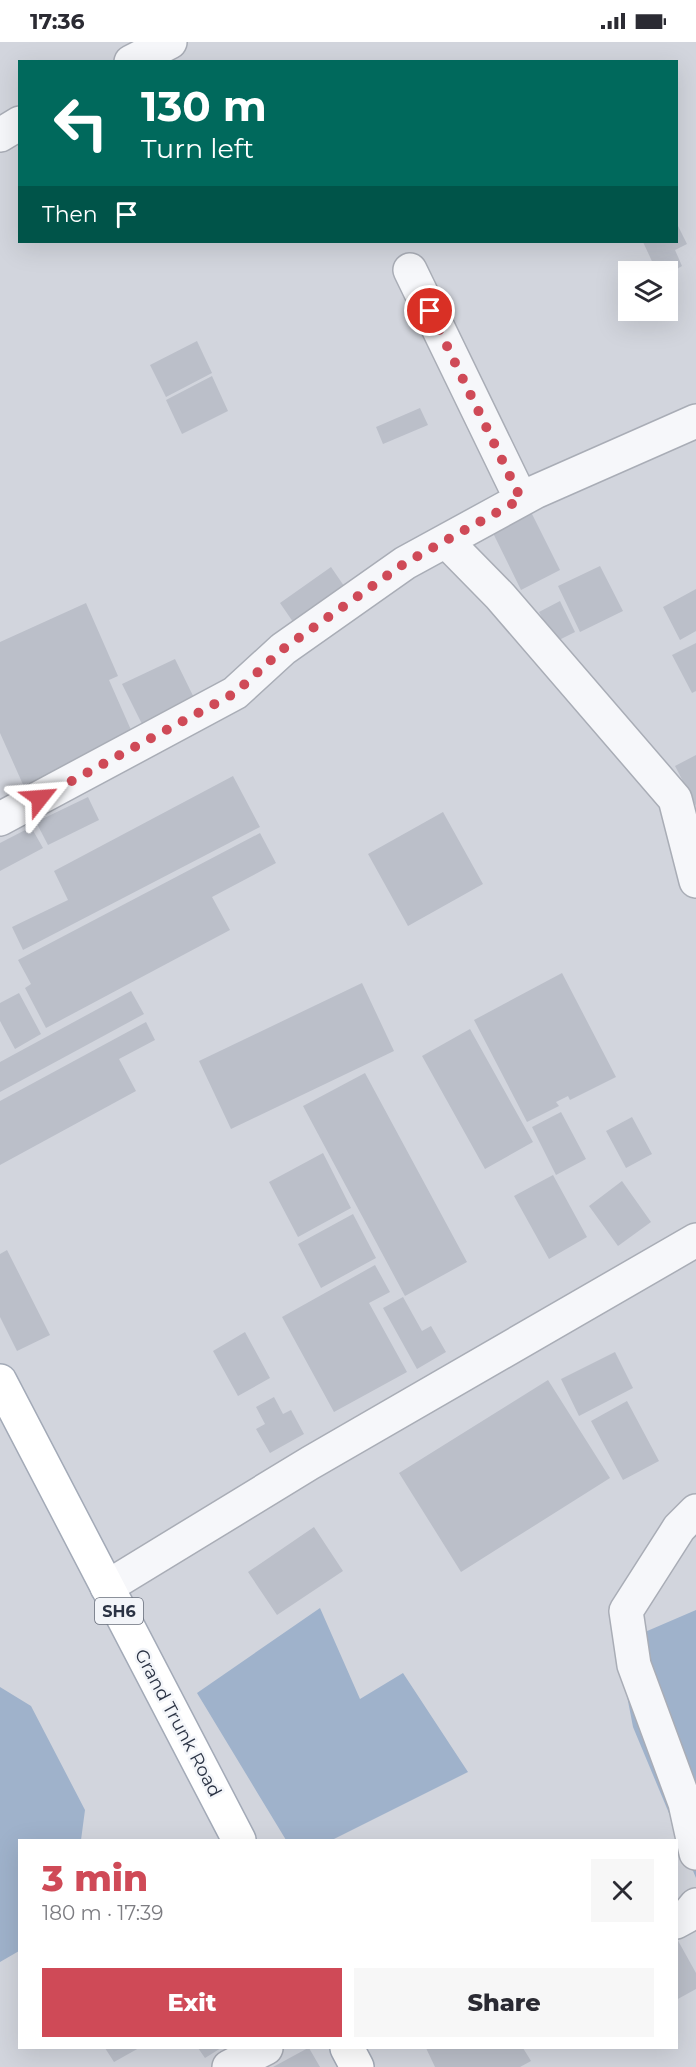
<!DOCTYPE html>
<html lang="en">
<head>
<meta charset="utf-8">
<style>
  body { margin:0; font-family:Montserrat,sans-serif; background:#f7f7f7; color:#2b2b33; height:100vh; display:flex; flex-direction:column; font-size:22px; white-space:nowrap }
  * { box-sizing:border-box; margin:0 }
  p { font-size:20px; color:#7c7c81 }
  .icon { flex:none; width:33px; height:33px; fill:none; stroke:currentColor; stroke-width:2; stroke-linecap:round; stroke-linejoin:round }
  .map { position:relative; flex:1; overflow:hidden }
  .side { position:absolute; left:18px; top:1797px; width:660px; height:210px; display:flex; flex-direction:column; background:#fff; border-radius:0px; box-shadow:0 6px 24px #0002 }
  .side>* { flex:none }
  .hud { position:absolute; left:18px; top:18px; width:660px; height:183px; border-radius:0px; box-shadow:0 6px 24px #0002; background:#00695c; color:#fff; overflow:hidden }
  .fabs { position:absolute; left:618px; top:219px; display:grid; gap:12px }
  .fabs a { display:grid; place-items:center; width:60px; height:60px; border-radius:0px; background:#fff; box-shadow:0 6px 24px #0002; font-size:30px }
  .pin { position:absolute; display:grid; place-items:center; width:51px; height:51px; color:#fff; margin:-26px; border:3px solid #fff; border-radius:50%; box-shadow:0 2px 6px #0007 }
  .me { position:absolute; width:66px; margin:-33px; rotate:62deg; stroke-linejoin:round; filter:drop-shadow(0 0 4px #0008) }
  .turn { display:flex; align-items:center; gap:21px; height:126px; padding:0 24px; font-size:27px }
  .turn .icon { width:78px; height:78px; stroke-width:2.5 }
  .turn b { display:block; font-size:42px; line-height:51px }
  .then { display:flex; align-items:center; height:57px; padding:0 24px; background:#0003; gap:12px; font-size:22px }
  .round { display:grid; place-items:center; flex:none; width:63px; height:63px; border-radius:0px; background:#f7f7f7 }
  .headline { display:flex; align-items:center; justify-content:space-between; height:102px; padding:0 24px }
  h1 { font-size:36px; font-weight:800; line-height:45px; color:#cf4a57 }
  .action { display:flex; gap:12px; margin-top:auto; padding:12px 24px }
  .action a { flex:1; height:69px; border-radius:0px; background:#cf4a57; color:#fff; font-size:24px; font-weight:800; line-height:69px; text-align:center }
  .action a+a { background:#f7f7f7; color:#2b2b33 }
  .status { display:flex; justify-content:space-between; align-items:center; height:42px; padding:0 30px; background:#fff; direction:ltr }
  .status svg { height:16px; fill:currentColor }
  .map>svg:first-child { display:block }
  .built { fill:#d2d5dd; fill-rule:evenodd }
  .water { fill:#9fb2cb }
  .building { fill:#bbbfc9 }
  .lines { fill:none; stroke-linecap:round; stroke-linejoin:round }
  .minor-casing { stroke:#a9adb6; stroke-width:36 }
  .primary-casing { stroke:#a3aab7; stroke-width:36 }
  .minor { stroke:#f6f7fa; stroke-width:33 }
  .primary { stroke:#fff; stroke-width:33 }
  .route { stroke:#cf4a57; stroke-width:10; stroke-dasharray:0 18 }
  .labels { text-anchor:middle; stroke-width:5; stroke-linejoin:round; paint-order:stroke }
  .shield { fill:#f3f5f9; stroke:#676d7a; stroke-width:1.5 }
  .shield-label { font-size:16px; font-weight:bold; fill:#2b3344 }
  .street-label { font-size:18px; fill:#2b3344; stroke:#f3f5f9 }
</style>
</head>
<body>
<div class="status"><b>17:36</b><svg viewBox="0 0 49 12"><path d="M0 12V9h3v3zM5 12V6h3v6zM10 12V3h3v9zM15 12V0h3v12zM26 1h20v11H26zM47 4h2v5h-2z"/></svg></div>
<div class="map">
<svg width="696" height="2025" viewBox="0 0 696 2025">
  <rect width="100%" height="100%" fill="#e4e6ec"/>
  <!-- built -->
  <path class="built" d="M0,0H696V2025H0ZM20,20H676V200H20ZM628,230H668V268H628ZM20,1798H676V2006H20Z"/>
  <!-- water -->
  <path class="water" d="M320,1566L360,1657L403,1631L468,1730L332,1798H286L197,1651Z
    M696,1568V1836L633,1685L617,1602Z
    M0,1645L31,1664L85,1768L81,1798H20L19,1909L0,1920Z"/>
  <!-- building -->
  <path class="building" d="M676,180L687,202L675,208L682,224L668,232V230H657L643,200H676Z
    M197,299L212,331L166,355L150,323Z
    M212,334L228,369L182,392L166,358Z
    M420,366L428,383L383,402L376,385Z
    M531,470L560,528L521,548L492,489Z
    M600,524L623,569L580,590L558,544Z
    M331,525L353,557L302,593L280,561Z
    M696,547V589L680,598L663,565Z
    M560,559L575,590L555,600L539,570Z
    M86,561L118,634L109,638L135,697L25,747L0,691V600Z
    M696,601V649L692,651L672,613Z
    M175,617L200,668L148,694L122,642Z
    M696,713V764L675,724Z
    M233,734L260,785L23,908L12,885L68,858L54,829Z
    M88,755L99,778L48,803L36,780Z
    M443,770L483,842L408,884L368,812Z
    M31,785L43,806L0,829V801Z
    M260,791L276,821L212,855L230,888L46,986L25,946L31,942L18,918Z
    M562,931L616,1035L570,1058L568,1054L556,1060L559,1064L527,1080L474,978Z
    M362,941L394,1009L231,1087L199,1019Z
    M131,949L144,972L0,1050V1020Z
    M19,951L41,992L15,1007L0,979V961Z
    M146,980L155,998L119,1017L136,1049L0,1123V1059Z
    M470,987L533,1100L485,1127L422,1014Z
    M365,1031L467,1220L405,1254L303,1064Z
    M561,1070L586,1117L556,1133L532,1085Z
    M632,1075L652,1112L626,1126L606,1089Z
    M323,1111L351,1166L298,1195L269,1140Z
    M553,1133L587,1195L549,1217L514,1154Z
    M622,1139L651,1180L618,1204L589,1164Z
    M353,1172L376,1216L321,1246L298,1202Z
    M7,1208L50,1293L17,1309L0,1275V1212Z
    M375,1223L390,1250L369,1261L407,1330L334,1370L282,1275Z
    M403,1255L422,1289L431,1284L446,1310L417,1327L383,1266Z
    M245,1290L270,1336L238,1354L213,1309Z
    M615,1310L633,1346L579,1374L561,1337Z
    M548,1338L610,1436L461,1530L399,1431Z
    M274,1355L283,1372L291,1368L304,1392L270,1411L256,1387L265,1382L256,1365Z
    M627,1359L659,1419L623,1438L591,1379Z
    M314,1485L343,1529L277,1573L248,1530Z
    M676,1895L696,1931V1947L676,1958Z
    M105,2006H139L114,2020Z
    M198,2006H221L205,2016Z
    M309,2006L320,2025H273L308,2006Z
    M426,2006H523L531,2019L520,2025H435Z"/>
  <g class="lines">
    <!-- minor casing -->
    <g class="minor-casing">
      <path id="minor" d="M131,20L170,0
        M0,93L20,81
        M410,228L521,457
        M446,499L500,554L675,757L696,839
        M0,777L235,651L283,607L405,521L535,450L696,379
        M696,1469L679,1486L626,1569L634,1623L685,1761L696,1811
        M107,1545L310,1421L696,1198
        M676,1880L687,1874L696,1863
        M229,2025L266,2006"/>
    </g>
    <!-- primary casing -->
    <g class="primary-casing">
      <path id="primary" d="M0,1339L239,1798
        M347,2006L357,2025"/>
    </g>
    <!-- minor -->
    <use href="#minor" class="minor"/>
    <!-- primary -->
    <use href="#primary" class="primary"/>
  </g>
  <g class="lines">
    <!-- route -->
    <path class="route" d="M40,756L235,651L283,607L405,521L521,457L430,269"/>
  </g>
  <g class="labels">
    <!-- shield labels -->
    <rect class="shield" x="95" y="1556" width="48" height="26" rx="4.5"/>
    <g class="shield-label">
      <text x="119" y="1575">SH6</text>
    </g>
    <!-- street labels -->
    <g class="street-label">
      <text transform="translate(178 1681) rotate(62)" y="6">Grand Trunk Road</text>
    </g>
  </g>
</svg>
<div class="fabs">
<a><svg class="icon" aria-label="layers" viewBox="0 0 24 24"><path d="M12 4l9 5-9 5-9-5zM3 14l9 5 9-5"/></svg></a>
</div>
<div class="pin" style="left:430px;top:269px;background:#d93025"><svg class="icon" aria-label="arrive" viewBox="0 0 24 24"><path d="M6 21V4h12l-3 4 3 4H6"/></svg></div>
<svg class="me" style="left:40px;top:756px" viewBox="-20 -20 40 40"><path d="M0-17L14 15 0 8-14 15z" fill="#cf4a57" stroke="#fff" stroke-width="4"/></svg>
<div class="hud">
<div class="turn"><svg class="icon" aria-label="left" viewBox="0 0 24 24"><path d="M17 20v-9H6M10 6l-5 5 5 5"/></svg><div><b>130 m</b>Turn left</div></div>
<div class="then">Then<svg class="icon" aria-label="arrive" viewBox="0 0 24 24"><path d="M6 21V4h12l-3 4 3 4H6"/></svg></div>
</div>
<section class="side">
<div class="headline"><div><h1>3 min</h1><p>180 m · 17:39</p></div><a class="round"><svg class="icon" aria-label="close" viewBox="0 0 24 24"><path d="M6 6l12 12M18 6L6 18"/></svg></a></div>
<div class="action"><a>Exit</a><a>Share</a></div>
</section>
</div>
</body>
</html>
